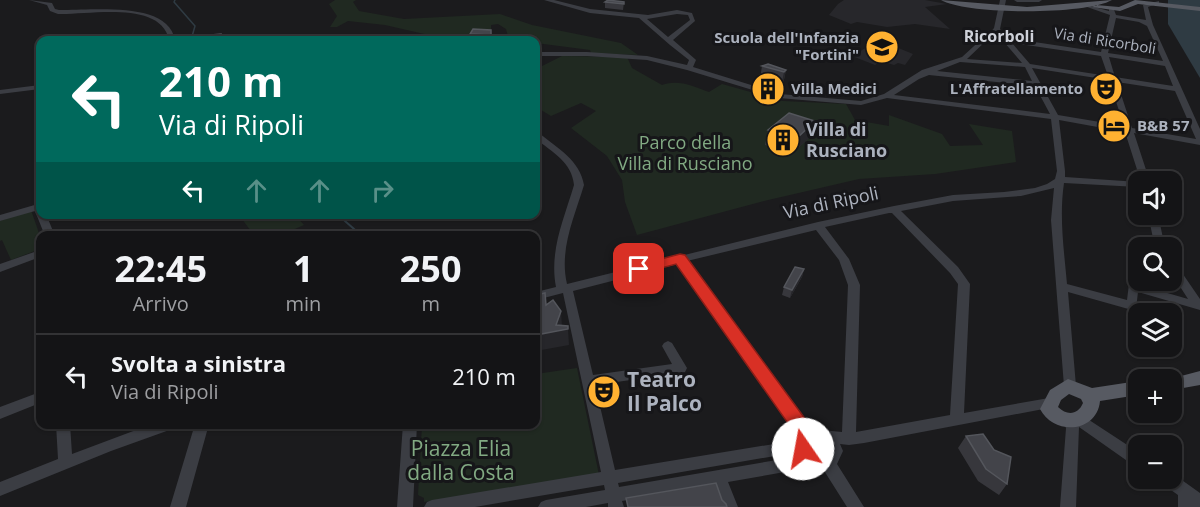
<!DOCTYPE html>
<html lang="it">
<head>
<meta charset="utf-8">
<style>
  body { margin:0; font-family:"Open Sans",sans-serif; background:#212123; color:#f1f3f6; height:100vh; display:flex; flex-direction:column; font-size:22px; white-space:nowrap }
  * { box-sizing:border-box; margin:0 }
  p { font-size:20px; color:#9d9ea1 }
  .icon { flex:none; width:33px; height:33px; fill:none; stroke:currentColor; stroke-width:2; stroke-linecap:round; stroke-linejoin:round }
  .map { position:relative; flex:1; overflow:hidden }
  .side { position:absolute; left:36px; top:231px; width:504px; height:198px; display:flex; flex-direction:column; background:#141416; border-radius:12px; box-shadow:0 2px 4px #0004,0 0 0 2px #333335 }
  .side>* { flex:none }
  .banner { position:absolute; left:36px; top:36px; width:504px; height:183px; border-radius:12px; box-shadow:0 2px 4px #0004,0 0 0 2px #333335; background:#00695c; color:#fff; overflow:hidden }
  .tools { position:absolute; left:1128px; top:171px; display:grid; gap:12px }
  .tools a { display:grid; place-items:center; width:54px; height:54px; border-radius:12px; background:#141416; box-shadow:0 2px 4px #0004,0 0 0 2px #333335; font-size:30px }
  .pin { position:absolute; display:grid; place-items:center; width:51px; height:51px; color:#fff; margin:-26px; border-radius:12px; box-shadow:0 3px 9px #0006 }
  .me { position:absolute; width:66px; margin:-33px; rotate:348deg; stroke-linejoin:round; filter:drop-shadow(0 0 4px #0008) }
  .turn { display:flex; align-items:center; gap:21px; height:126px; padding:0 24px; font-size:27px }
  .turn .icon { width:78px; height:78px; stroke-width:2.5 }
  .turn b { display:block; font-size:42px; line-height:51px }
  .lanes { display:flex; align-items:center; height:57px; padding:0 24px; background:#0003; justify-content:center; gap:30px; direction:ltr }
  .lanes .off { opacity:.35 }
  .eta { display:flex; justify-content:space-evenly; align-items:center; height:102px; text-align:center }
  .eta b { font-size:36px; font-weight:700; line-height:42px }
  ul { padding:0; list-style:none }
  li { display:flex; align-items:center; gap:18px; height:84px; padding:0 24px; border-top:2px solid #333335 }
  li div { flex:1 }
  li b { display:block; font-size:22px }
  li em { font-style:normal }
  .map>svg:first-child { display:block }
  .built { fill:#27272b }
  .green { fill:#202921 }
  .water { fill:#2f3b43 }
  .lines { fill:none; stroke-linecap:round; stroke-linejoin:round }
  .stream-far1 { stroke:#2f3b43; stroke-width:1.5 }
  .stream { stroke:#2f3b43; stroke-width:2 }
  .minor { fill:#3b3d43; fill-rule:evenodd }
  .major { fill:#575a62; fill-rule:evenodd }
  .wall { fill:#37373c }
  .shaded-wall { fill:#26262a }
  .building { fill:#43444a; stroke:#54565c; stroke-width:1.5 }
  .route { fill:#d93025; stroke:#8d1f18; stroke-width:1.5 }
  .labels { text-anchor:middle; stroke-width:6; stroke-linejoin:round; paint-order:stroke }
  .far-poi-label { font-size:15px; font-weight:bold; fill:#acb2be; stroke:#161619; text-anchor:end }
  .far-street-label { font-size:15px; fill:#acb2be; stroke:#161619 }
  .far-neighbourhood-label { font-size:16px; font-weight:bold; fill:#ced1d9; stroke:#161619 }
  .poi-label { font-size:18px; font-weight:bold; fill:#acb2be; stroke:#161619; text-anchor:start }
  .park-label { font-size:18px; fill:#82aa83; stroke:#161619 }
  .street-label { font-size:18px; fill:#acb2be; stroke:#161619 }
  .near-poi-label { font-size:21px; font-weight:bold; fill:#acb2be; stroke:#161619; text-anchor:start }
  .near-park-label { font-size:21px; fill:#82aa83; stroke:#161619 }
</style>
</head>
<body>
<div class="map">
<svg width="1200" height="507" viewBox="0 0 1200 507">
  <rect width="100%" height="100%" fill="#1b1b1d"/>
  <!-- built -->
  <path class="built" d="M844,0H925L947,4L925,7L950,29L915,24L887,27L857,22L851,24L829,15L838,4Z
    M879,40L913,54L905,65L898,63L894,65L881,61L875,65L852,56Z"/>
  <!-- green -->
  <path class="green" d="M335,0H356L353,2L359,11L404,19L500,14L532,25L621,43L638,55L591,53L590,50L536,43V40H509L506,29L498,24L491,25V33L453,37L433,36L385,25L348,21L337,27H330L337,16L329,4Z
    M562,56L627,57L632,68L662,85C678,79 693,86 709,92L722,84L783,101L846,104L855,120L889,126V115L942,134L950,146L983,145L969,124L1012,131L1016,162L935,174L859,179L764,201L637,235L625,202L622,180L607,156L571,128L596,111L581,103L551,116L536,107V69Z
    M31,210L40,236V249L11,260L2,240L0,241V221Z
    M238,214L295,215L304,225L281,235H254Z
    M577,368L599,475L424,502V498L418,495L422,425H438L443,429L449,425L536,424V374Z"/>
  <!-- water -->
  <path class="water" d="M1168,0H1200V78L1168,24Z"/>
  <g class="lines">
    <!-- stream-far1 -->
    <path class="stream-far1" d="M175,0L174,2L195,26L191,40"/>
    <!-- stream -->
    <path class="stream" d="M337,214L362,236"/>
    <!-- minor -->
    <path class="minor" d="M29,0L52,3L55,9L59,10C90,11 168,0 175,40H169C161,0 89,15 58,14L50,11L47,5Z
      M544,0H554L590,9L648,15L677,10L692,13L695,21L673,40L695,59L696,60L693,67L780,94L861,101L884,94L922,70L962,57L985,36L1000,37L997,33L993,35L990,33L994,28L1000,0H1006L1000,29L1008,38L1101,52L1110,15L1087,7V5L1109,11V7H1113L1116,15L1146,20L1143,5L1159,1V3L1148,7L1153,25L1200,129V145L1134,133L1150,182H1141L1125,132L1059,120L1065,171V177L1139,182L1138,187L1064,183C1059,217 1064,250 1067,284L1127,300L1129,284L1133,283L1188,299L1172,274V263L1176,264L1200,299V310L1138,292L1136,309L1132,310L1068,292L1076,386L1075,390L1070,391L1065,390L1064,386L1051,220L1054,188L1021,196L953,201L901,211L958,267L970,284L964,413L1049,398L1054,399L1056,403L1054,407L864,443L849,445L840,444L843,451L837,464L864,507H847L823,469L813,467L728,482L738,507H722L714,484L622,501L624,507H608V503L586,507H538L541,502L546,500L605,490L604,485L475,507H424L427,502L432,500L601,472L563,293L536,300V292L556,287C549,251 564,219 574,185C572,162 552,152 536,139V133H539C557,148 580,160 584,185C574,218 559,250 567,284L818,222L894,206L953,195L1004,192L1035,188L1047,184L1055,179L1057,171L1051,119L887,98L861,105L779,98L687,70L647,60L587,56H536V52H587L647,56L687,65L689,60L670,45L639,18L590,13ZM677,14L688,15L690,20L668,37L647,19ZM1116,18L1139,22L1147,26L1163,61L1108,53ZM988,39L1004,42L1022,63L967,59ZM1012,43L1101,56L1108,76L1030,64ZM1109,57L1165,66L1173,86L1115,77ZM960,62L1025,67L1032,81L937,71ZM1032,68L1109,80L1124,126L1058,115ZM929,75L1035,86L1050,114L894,95L919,79ZM1117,82L1175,91L1196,139L1132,128ZM889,213H892L950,273L958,284L950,415L856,432L860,285L849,259L825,227ZM816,230L839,260L848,285L842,432L811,429L687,261ZM678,264L800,435L792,441L615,470L595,385L681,373L685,372L687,368L672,343L668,341L664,343L662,346L672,364L593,375L573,291ZM814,440C822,441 826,444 829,451L828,455C819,457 812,453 810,443ZM798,452L800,456L619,487L618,483Z
      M1014,0H1042L1039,2H1017Z
      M40,85V89L0,94V90Z
      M38,204L40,205V214H46L55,236H45L35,211L0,221V215Z
      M1148,214H1158L1165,248H1155Z
      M40,250V257L0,272V264Z
      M40,392V403L0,419V407Z
      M1080,414L1138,452V466L1133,465L1079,427L1076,507H1060L1066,428L1063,422L1065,418L1070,416L1074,418Z
      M56,424H70L72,454L152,424H177L175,428L111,451L0,496V482L58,459Z
      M195,424H209L186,507H170Z
      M403,424H417L413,507H397Z
      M1172,473L1200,493V507H1178V495L1161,483L1159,478H1172Z"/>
    <!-- major -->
    <path class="major" d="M941,0L1027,7L1112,0C1086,15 967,15 941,0Z
      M1135,0L1200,7V11L1138,4L1120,11L1092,7L1096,5L1119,7Z
      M1200,371V385L1172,390V380H1166Z
      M1068,379L1092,388L1138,381V395L1100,401C1097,433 1054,436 1040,409L1050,390ZM1069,394L1081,399L1083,403C1078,415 1067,416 1058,407L1061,400Z"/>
  </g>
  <!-- wall -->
  <path class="wall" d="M605,2H624L623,10L605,8Z
    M491,30L492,40H470V34Z
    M762,66L786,70L782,89L780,92L759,85Z
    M1103,77L1113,86L1110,91L1103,90L1100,82Z
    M768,130L812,135L792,154L765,145Z
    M804,269L802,277L790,298L782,295L784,287Z
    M966,436L1007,484L999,495L978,481L958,448Z"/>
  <!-- shaded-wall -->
  <path class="shaded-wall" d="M786,70L782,89L780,92L784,72Z
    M815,121L812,135L792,154L795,140Z
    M804,269L802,277L790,298L792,290Z
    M561,311L562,327L568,329L569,345L536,351V335L556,325Z"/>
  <!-- building -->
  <path class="building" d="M608,0L624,2V4L605,2Z
    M473,29L491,30V35L470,34Z
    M221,34L220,40H198L199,36Z
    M768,64L786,70L784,72L762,66Z
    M1103,77L1110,78L1113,86L1106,85Z
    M789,113L815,121L795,140L768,130Z
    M795,267L804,269L792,290L784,287Z
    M545,293L546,305L553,300L561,311L556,325L568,326V329L536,335V295Z
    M983,434L994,450L1011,457L1007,484L986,469L966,436Z
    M716,483L722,500L726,504L727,507H628L626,498Z"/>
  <!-- route -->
  <path class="route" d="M680,254L685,255L814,431L817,436L810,454L803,457L797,454L794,442L797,436L676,264L639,274L632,269L634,266Z"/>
  <!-- icons -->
  <defs>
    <g id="school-disc" transform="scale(1.725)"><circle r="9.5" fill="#ffb131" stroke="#161619"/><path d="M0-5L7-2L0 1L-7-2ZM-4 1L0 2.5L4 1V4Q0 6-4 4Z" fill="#111"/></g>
    <g id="building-disc" transform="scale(1.725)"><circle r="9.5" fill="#ffb131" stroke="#161619"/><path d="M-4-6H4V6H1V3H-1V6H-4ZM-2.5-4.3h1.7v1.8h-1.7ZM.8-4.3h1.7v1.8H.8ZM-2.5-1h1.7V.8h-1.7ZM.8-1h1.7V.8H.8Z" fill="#111"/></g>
    <g id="theatre-disc" transform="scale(1.725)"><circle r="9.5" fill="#ffb131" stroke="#161619"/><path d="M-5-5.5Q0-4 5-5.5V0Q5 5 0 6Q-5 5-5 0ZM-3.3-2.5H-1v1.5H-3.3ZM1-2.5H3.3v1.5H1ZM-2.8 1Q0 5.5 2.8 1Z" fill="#111"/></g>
    <g id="hotel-disc" transform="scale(1.725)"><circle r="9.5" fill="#ffb131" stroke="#161619"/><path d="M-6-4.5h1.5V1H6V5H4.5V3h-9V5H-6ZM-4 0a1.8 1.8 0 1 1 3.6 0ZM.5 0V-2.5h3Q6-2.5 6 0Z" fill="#111"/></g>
  </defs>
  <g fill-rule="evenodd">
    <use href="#school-disc" x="882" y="47"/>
    <use href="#building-disc" x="768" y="89"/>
    <use href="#theatre-disc" x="1106" y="89"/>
    <use href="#hotel-disc" x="1114" y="126"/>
    <use href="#building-disc" x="783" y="140"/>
    <use href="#theatre-disc" x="604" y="392"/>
  </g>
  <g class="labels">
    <!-- far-poi labels -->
    <g class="far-poi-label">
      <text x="859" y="43">Scuola dell'Infanzia<tspan x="859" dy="17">"Fortini"</tspan></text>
      <text x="791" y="94" text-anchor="start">Villa Medici</text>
      <text x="1083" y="94">L'Affratellamento</text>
      <text x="1137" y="131" text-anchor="start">B&amp;B 57</text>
    </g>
    <!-- far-street labels -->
    <g class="far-street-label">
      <text transform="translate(1105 41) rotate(9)" y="5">Via di Ricorboli</text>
    </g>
    <!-- far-neighbourhood labels -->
    <g class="far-neighbourhood-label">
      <text x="999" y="42">Ricorboli</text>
    </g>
    <!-- poi labels -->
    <g class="poi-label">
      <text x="806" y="136">Villa di<tspan x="806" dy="21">Rusciano</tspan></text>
    </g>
    <!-- park labels -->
    <g class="park-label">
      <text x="685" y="149">Parco della<tspan x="685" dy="21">Villa di Rusciano</tspan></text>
    </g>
    <!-- street labels -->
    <g class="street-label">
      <text transform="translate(831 203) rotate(-12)" y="6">Via di Ripoli</text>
    </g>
    <!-- near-poi labels -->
    <g class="near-poi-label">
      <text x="627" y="387">Teatro<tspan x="627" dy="24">Il Palco</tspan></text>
    </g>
    <!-- near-park labels -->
    <g class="near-park-label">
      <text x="461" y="456">Piazza Elia<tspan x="461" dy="24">dalla Costa</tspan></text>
    </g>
  </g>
</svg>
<div class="tools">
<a><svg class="icon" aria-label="sound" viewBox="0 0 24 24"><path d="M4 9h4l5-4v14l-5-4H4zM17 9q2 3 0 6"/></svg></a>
<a><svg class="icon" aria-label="search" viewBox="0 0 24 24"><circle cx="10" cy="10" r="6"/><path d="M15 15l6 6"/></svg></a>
<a><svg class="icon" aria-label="layers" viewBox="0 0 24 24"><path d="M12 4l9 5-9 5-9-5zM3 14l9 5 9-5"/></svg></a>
<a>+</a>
<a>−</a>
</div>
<div class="pin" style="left:639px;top:269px;background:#d93025"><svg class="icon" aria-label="arrive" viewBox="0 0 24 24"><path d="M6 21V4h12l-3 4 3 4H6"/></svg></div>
<svg class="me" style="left:803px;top:449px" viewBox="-20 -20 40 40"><circle r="19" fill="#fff"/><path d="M0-13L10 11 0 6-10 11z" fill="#d93025"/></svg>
<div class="banner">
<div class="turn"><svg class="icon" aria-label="left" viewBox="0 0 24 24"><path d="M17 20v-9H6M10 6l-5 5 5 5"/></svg><div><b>210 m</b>Via di Ripoli</div></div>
<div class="lanes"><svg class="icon" aria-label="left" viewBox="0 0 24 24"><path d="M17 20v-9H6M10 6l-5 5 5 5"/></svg><svg class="icon off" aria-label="ahead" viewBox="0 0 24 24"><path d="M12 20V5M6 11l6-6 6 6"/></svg><svg class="icon off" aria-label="ahead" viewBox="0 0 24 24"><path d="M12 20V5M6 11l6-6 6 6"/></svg><svg class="icon off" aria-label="right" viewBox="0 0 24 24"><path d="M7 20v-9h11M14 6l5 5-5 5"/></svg></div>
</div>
<section class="side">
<div class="eta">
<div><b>22:45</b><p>Arrivo</p></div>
<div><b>1</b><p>min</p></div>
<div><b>250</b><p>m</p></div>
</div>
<ul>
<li><svg class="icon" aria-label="left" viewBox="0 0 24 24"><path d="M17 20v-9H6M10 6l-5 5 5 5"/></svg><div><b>Svolta a sinistra</b><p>Via di Ripoli</p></div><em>210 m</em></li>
</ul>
</section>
</div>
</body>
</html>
